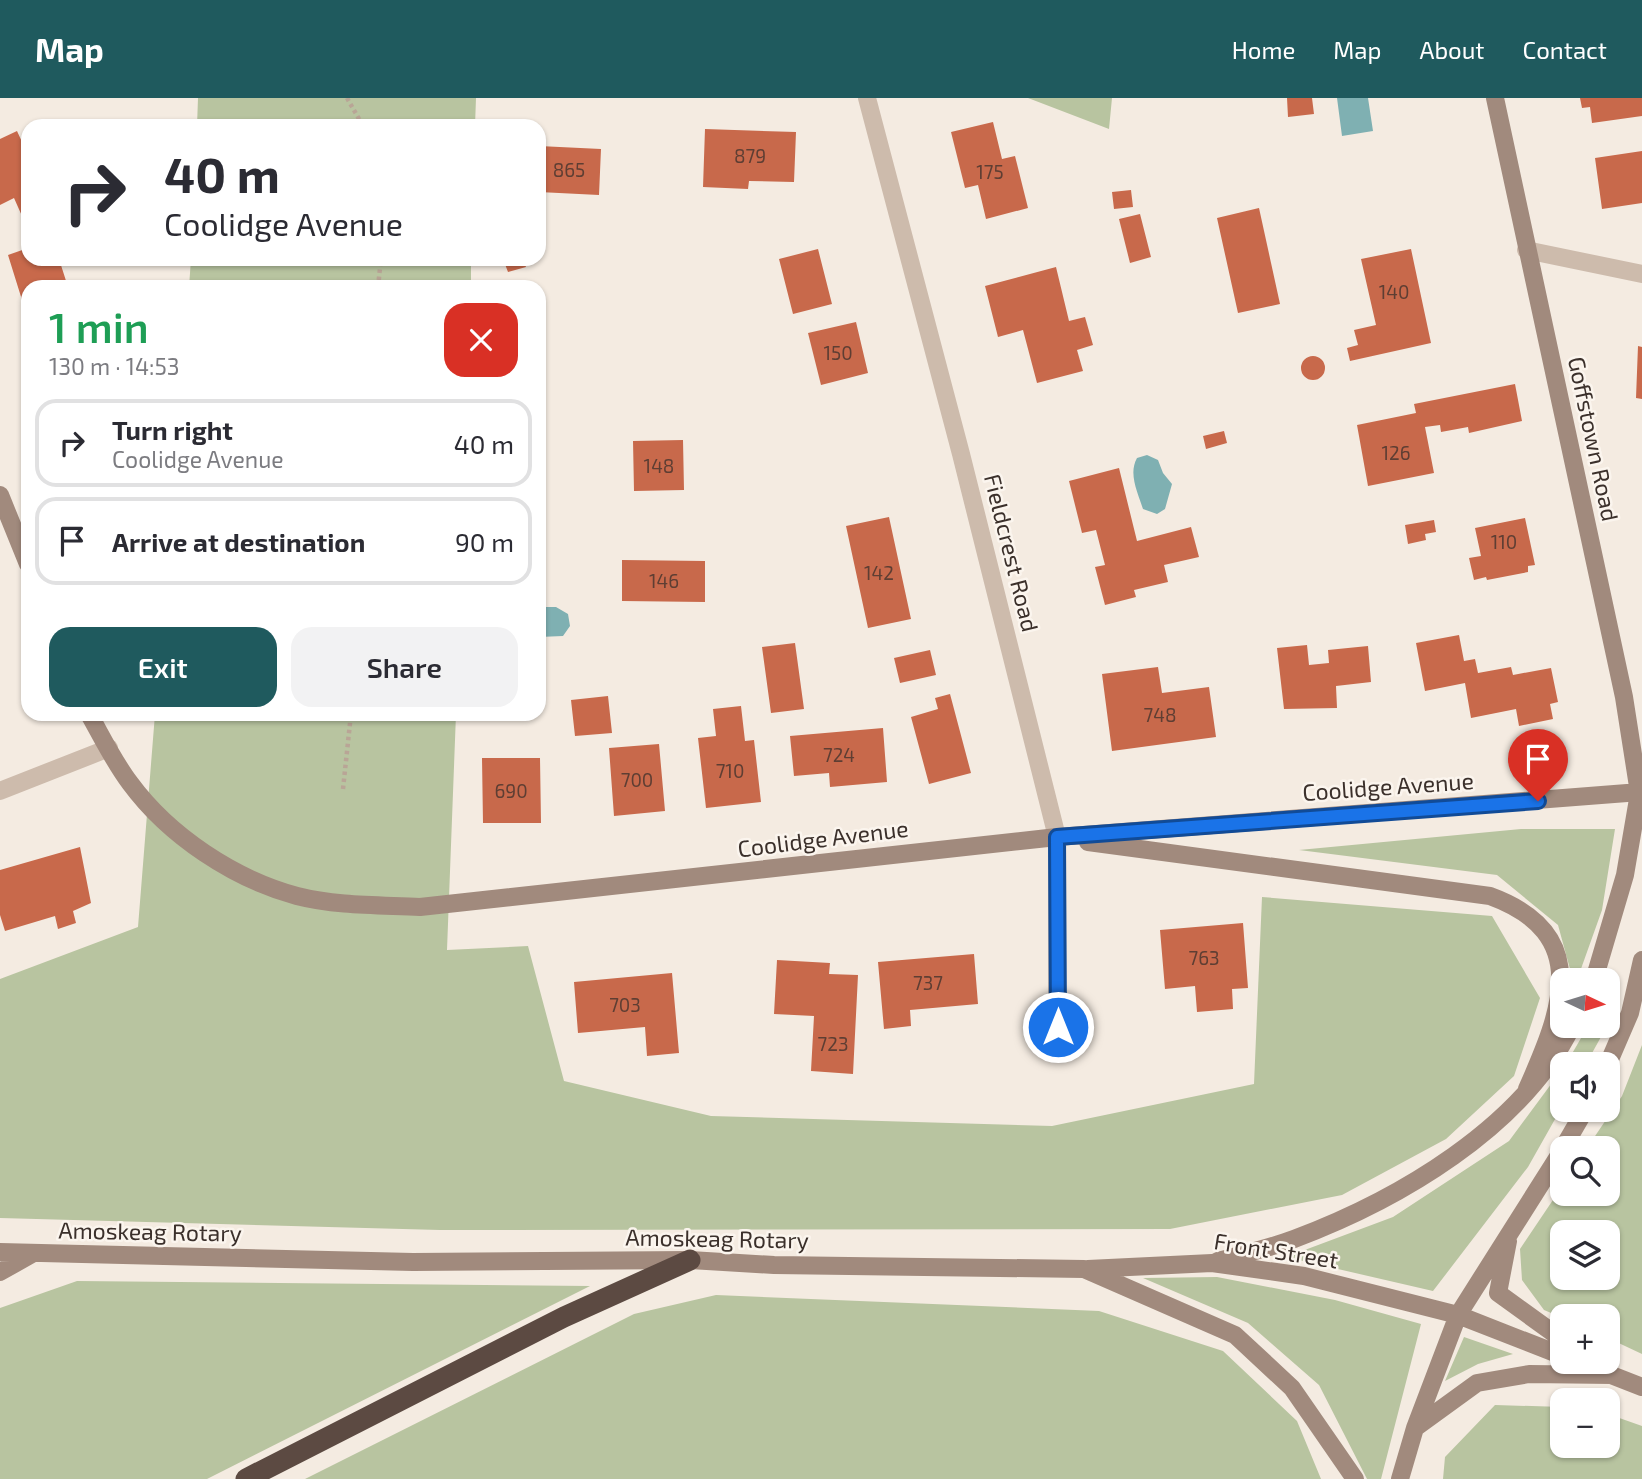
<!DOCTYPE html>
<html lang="en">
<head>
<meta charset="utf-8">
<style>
  body { margin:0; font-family:"Exo 2",sans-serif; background:#f2f2f3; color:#2b2b33; height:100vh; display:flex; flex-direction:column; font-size:26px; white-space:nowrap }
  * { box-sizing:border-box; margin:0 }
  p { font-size:23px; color:#7c7c81 }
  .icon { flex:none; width:38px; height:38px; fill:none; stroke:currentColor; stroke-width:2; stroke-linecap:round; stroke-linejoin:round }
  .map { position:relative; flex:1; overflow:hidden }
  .sheet { position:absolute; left:21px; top:182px; width:525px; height:441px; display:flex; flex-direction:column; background:#fff; border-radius:21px; box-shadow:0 2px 5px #0004 }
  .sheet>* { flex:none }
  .top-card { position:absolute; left:21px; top:21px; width:525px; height:147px; border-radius:21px; box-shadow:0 2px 5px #0004; background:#fff; color:#2b2b33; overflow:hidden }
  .needle { width:46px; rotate:94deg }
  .tools { position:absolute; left:1550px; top:870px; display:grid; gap:14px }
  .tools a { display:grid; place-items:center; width:70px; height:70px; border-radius:14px; background:#fff; box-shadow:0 2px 5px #0004; font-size:35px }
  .pin { position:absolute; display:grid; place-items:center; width:60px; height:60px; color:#fff; margin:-72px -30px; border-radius:50% 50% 50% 0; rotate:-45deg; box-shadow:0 0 7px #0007 }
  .pin .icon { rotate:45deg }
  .me { position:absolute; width:77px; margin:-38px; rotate:0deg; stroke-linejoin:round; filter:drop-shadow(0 0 5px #0008) }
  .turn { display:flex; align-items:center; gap:24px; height:147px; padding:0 28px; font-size:32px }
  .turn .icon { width:91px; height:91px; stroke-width:2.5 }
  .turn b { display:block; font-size:49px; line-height:60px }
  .round { display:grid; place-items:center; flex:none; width:74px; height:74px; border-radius:21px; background:#f2f2f3 }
  .headline { display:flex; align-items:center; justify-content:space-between; height:119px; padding:0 28px }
  h1 { font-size:42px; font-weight:600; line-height:52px; color:#1e9e55 }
  .action { display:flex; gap:14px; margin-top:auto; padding:14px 28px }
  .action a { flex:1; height:80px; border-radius:21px; background:#1f5a5e; color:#fff; font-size:28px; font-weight:600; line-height:80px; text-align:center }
  .action a+a { background:#f2f2f3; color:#2b2b33 }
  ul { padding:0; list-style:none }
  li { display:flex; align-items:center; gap:21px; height:88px; margin:0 14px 10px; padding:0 14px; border:4px solid #e1e1e2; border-radius:21px }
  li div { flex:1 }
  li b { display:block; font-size:26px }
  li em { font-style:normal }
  header { display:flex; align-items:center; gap:42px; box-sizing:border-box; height:98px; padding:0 35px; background:#1f5a5e; color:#fff }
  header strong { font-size:33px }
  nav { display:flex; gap:38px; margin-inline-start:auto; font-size:24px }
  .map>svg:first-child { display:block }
  .green { fill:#b8c4a0; fill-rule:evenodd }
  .water { fill:#7fb0b2 }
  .building { fill:#c8694b }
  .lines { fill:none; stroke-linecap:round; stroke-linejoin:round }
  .path { stroke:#b9a596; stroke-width:4.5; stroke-dasharray:3.5 3.5; stroke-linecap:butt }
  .street { stroke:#cdbbac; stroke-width:18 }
  .secondary { stroke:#a18a7d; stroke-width:18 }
  .highway { stroke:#5c4a42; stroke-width:21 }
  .route-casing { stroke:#114b97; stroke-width:18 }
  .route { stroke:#1a73e8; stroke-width:12 }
  .labels { text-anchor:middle; stroke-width:5; stroke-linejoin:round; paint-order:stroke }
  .number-label { font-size:19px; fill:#5e3e33 }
  .street-label { font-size:23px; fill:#3b302b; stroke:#fbf5ee }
</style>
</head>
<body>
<header>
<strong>Map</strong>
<nav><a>Home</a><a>Map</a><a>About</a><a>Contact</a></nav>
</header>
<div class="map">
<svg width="1642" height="1381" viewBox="0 0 1642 1381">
  <rect width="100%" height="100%" fill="#f4ebe1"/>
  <!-- green -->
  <path class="green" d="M198,0H476L475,28H197Z
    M1028,0H1112L1109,31Z
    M191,161H471V189H189Z
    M155,616H456L447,852L528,848L564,983L711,1018L1052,1028L1254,986L1262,799L1492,818L1540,900L1514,978L1446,1041L1342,1097L1170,1131L440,1132L0,1120V881L138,829Z
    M1521,731H1615L1602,812L1577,882H1573L1558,827L1497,777L1299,752Z
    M1588,928H1607L1586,966H1566Z
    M1642,947V1256L1608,1240V1218L1563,1220L1544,1212L1522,1182L1520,1151L1563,1087V1096H1608V1050H1587L1622,998ZM1563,1134H1608V1180H1563Z
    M1563,970V1007L1528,1069L1433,1193L1286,1159L1393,1119L1509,1043Z
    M1217,1179L1335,1202L1421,1226L1381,1381H1367L1319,1287L1248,1225L1143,1180Z
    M77,1183L590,1188L207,1381H0V1210Z
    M716,1197L1099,1213L1223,1253L1297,1323L1321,1381H305L634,1216Z
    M1464,1239L1513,1256L1478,1266L1445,1283Z
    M1495,1307L1563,1309V1348H1608V1316L1642,1328V1381H1443L1445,1359Z"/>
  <!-- water -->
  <path class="water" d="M1337,0H1368L1373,33L1342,38Z
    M1147,357L1158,362L1163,375L1172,386L1165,411L1157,416L1143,411C1138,395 1128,376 1137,360Z
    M539,509H556L568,516L570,528L563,538L539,539Z"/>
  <!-- building -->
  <path class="building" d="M1287,0H1312L1314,16L1288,19Z
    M1580,0H1642V18L1592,25L1590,9L1582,10Z
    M993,24L1002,61L1015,58L1028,110L986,121L978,87L965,90L951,34Z
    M705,31L796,34L794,84L749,83L748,91L703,89Z
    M17,33L28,57V115L22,118L14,100L0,107V41Z
    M539,48L601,51L599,97L539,94Z
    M1642,53V105L1602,111L1595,60Z
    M1131,92L1133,109L1114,111L1112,94Z
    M1259,110L1280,206L1238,215L1217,120Z
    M1140,116L1151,159L1130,165L1119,121Z
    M28,150V161H59L68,189H28L27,218L8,157Z
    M818,151L832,206L793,216L779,161Z
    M1411,151L1431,245L1350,263L1347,250L1358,247L1354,232L1376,227L1361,161Z
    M503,161H523L526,169L508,174Z
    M1056,169L1069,223L1085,219L1093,247L1077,252L1083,273L1037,285L1023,232L998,239L985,188Z
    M856,224L868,275L821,287L808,235Z
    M1638,248L1642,249V301L1636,300Z
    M1301 270a12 12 0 1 1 24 0a12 12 0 1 1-24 0Z
    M1515,286L1522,323L1469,335L1468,329L1441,334L1440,327L1425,329L1434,375L1368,388L1357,327L1416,315L1414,306Z
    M1224,333L1227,345L1206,351L1203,338Z
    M683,342L684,392L634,393L633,343Z
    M1119,370L1137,443L1191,429L1199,459L1164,467L1168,484L1134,492L1136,499L1105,507L1095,469L1105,467L1096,432L1082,435L1069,383Z
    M889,419L911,521L868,530L846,428Z
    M1525,420L1535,467L1528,468V474L1487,482L1486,479L1474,482L1469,460L1481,458L1475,430Z
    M1434,422L1436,434L1425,436L1426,442L1408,446L1405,427Z
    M622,462L705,463V504L622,503Z
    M1459,537L1464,563L1475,561L1478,575L1511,569L1513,577L1551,570L1558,604L1550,606L1553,621L1519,628L1516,611L1471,620L1465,585L1425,593L1416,545Z
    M795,545L804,611L771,615L762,549Z
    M1307,547L1309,567L1329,565L1328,552L1368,548L1371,584L1336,588L1337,610L1284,611L1277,550Z
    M930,552L936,577L900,585L894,560Z
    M1158,569L1162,595L1209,589L1216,639L1112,653L1102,576Z
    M950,596L971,675L929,686L911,619L938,611L935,600Z
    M608,598L612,635L575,638L571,602Z
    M741,608L745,643L754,642L761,704L706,710L698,640L716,638L713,611Z
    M883,630L887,684L830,689L829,675L794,678L790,638Z
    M659,646L665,713L614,718L609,650Z
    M482,660H540L541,725H483Z
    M80,749L91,805L73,813L76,825L58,831L55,818L5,833L0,817V772Z
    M1243,825L1248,890L1232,891L1233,911L1197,914L1195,888L1165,891L1160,832Z
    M974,856L978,906L910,912L911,928L884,931L878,864Z
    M777,862L830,865L829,876L858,877L853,976L811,973L814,918L774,916Z
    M672,875L679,955L647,958L645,929L578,935L574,884Z"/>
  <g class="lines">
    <!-- path -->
    <path class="path" d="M347,0L363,28
      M378,189L381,161
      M343,691L351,616"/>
    <!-- street -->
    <path class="street" d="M867,0L961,356L1057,739V929
      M1526,152L1642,176
      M0,693L109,650"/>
    <!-- secondary -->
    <path class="secondary" d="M1495,0L1624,599L1642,714
      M0,397L28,466
      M89,616C102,639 114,664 130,685C169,738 234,781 297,798C336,808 379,807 420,809L1057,739L1640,694
      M1088,744L1490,798C1594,836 1561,914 1527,991
      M1594,882L1625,777L1638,701
      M1608,966L1630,915L1642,862
      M1563,1050L1585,1012
      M1508,1143L1498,1195L1563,1242
      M0,1154L413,1164L690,1162L774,1167L1084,1171L1235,1237L1292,1290L1355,1381
      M1218,1163C1243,1156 1270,1150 1294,1141C1398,1102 1522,1030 1572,928
      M1088,1171L1212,1165L1304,1178L1458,1217L1563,1258
      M0,1174L32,1156
      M1578,1264L1642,1289
      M1415,1330L1477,1285L1529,1276L1613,1277
      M1400,1381L1415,1330L1458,1217L1563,1051"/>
    <!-- highway -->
    <path class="highway" d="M246,1381L564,1219L690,1162"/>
  </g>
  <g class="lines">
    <!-- route casing -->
    <g class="route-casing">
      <path id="route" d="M1058,929L1057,739L1538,703"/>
    </g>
    <!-- route -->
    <use href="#route" class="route"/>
  </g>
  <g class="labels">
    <!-- number labels -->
    <g class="number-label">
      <text x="750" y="65">879</text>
      <text x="569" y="79">865</text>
      <text x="990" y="81">175</text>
      <text x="1394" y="201">140</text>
      <text x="838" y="262">150</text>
      <text x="1396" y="362">126</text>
      <text x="659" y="375">148</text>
      <text x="1504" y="451">110</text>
      <text x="879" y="482">142</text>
      <text x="664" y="490">146</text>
      <text x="1160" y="624">748</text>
      <text x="839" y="664">724</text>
      <text x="730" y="680">710</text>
      <text x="637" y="689">700</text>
      <text x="511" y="700">690</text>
      <text x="1204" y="867">763</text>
      <text x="928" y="892">737</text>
      <text x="625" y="914">703</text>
      <text x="833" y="953">723</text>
    </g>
    <!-- street labels -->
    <g class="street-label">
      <text transform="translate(1593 341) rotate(78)" y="8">Goffstown Road</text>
      <text transform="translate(1011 455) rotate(76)" y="8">Fieldcrest Road</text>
      <text transform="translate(1388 689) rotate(-4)" y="8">Coolidge Avenue</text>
      <text transform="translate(823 741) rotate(-7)" y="8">Coolidge Avenue</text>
      <text transform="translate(150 1134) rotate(1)" y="8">Amoskeag Rotary</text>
      <text transform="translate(717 1141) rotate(1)" y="8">Amoskeag Rotary</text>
      <text transform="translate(1276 1153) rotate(9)" y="8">Front Street</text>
    </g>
  </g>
</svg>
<div class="tools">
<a><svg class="needle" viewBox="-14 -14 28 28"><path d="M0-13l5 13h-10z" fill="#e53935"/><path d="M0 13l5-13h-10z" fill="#7c7c81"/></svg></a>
<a><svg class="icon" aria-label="sound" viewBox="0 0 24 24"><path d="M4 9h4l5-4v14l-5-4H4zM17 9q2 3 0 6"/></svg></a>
<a><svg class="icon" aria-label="search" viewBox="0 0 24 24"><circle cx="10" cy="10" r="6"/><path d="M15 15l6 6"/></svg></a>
<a><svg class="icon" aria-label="layers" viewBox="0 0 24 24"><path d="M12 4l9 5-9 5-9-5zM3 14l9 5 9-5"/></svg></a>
<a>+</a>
<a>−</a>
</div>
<div class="pin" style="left:1538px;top:703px;background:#d93025"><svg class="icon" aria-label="arrive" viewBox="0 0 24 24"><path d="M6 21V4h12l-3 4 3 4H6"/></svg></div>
<svg class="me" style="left:1058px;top:929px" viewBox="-20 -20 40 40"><circle r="17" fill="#1a73e8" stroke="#fff" stroke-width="3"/><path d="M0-11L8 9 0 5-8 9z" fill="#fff"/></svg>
<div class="top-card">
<div class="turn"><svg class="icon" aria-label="right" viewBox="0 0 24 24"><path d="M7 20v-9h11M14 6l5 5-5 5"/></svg><div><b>40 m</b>Coolidge Avenue</div></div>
</div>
<section class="sheet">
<div class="headline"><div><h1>1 min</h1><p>130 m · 14:53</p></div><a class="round" style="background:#d93025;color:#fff"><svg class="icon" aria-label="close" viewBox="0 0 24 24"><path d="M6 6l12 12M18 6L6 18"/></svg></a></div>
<ul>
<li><svg class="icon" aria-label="right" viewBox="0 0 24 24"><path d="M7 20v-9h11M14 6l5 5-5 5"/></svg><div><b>Turn right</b><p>Coolidge Avenue</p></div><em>40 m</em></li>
<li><svg class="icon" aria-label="arrive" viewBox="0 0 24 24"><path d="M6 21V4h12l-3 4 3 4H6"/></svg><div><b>Arrive at destination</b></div><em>90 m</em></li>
</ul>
<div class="action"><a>Exit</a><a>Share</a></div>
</section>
</div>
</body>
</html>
